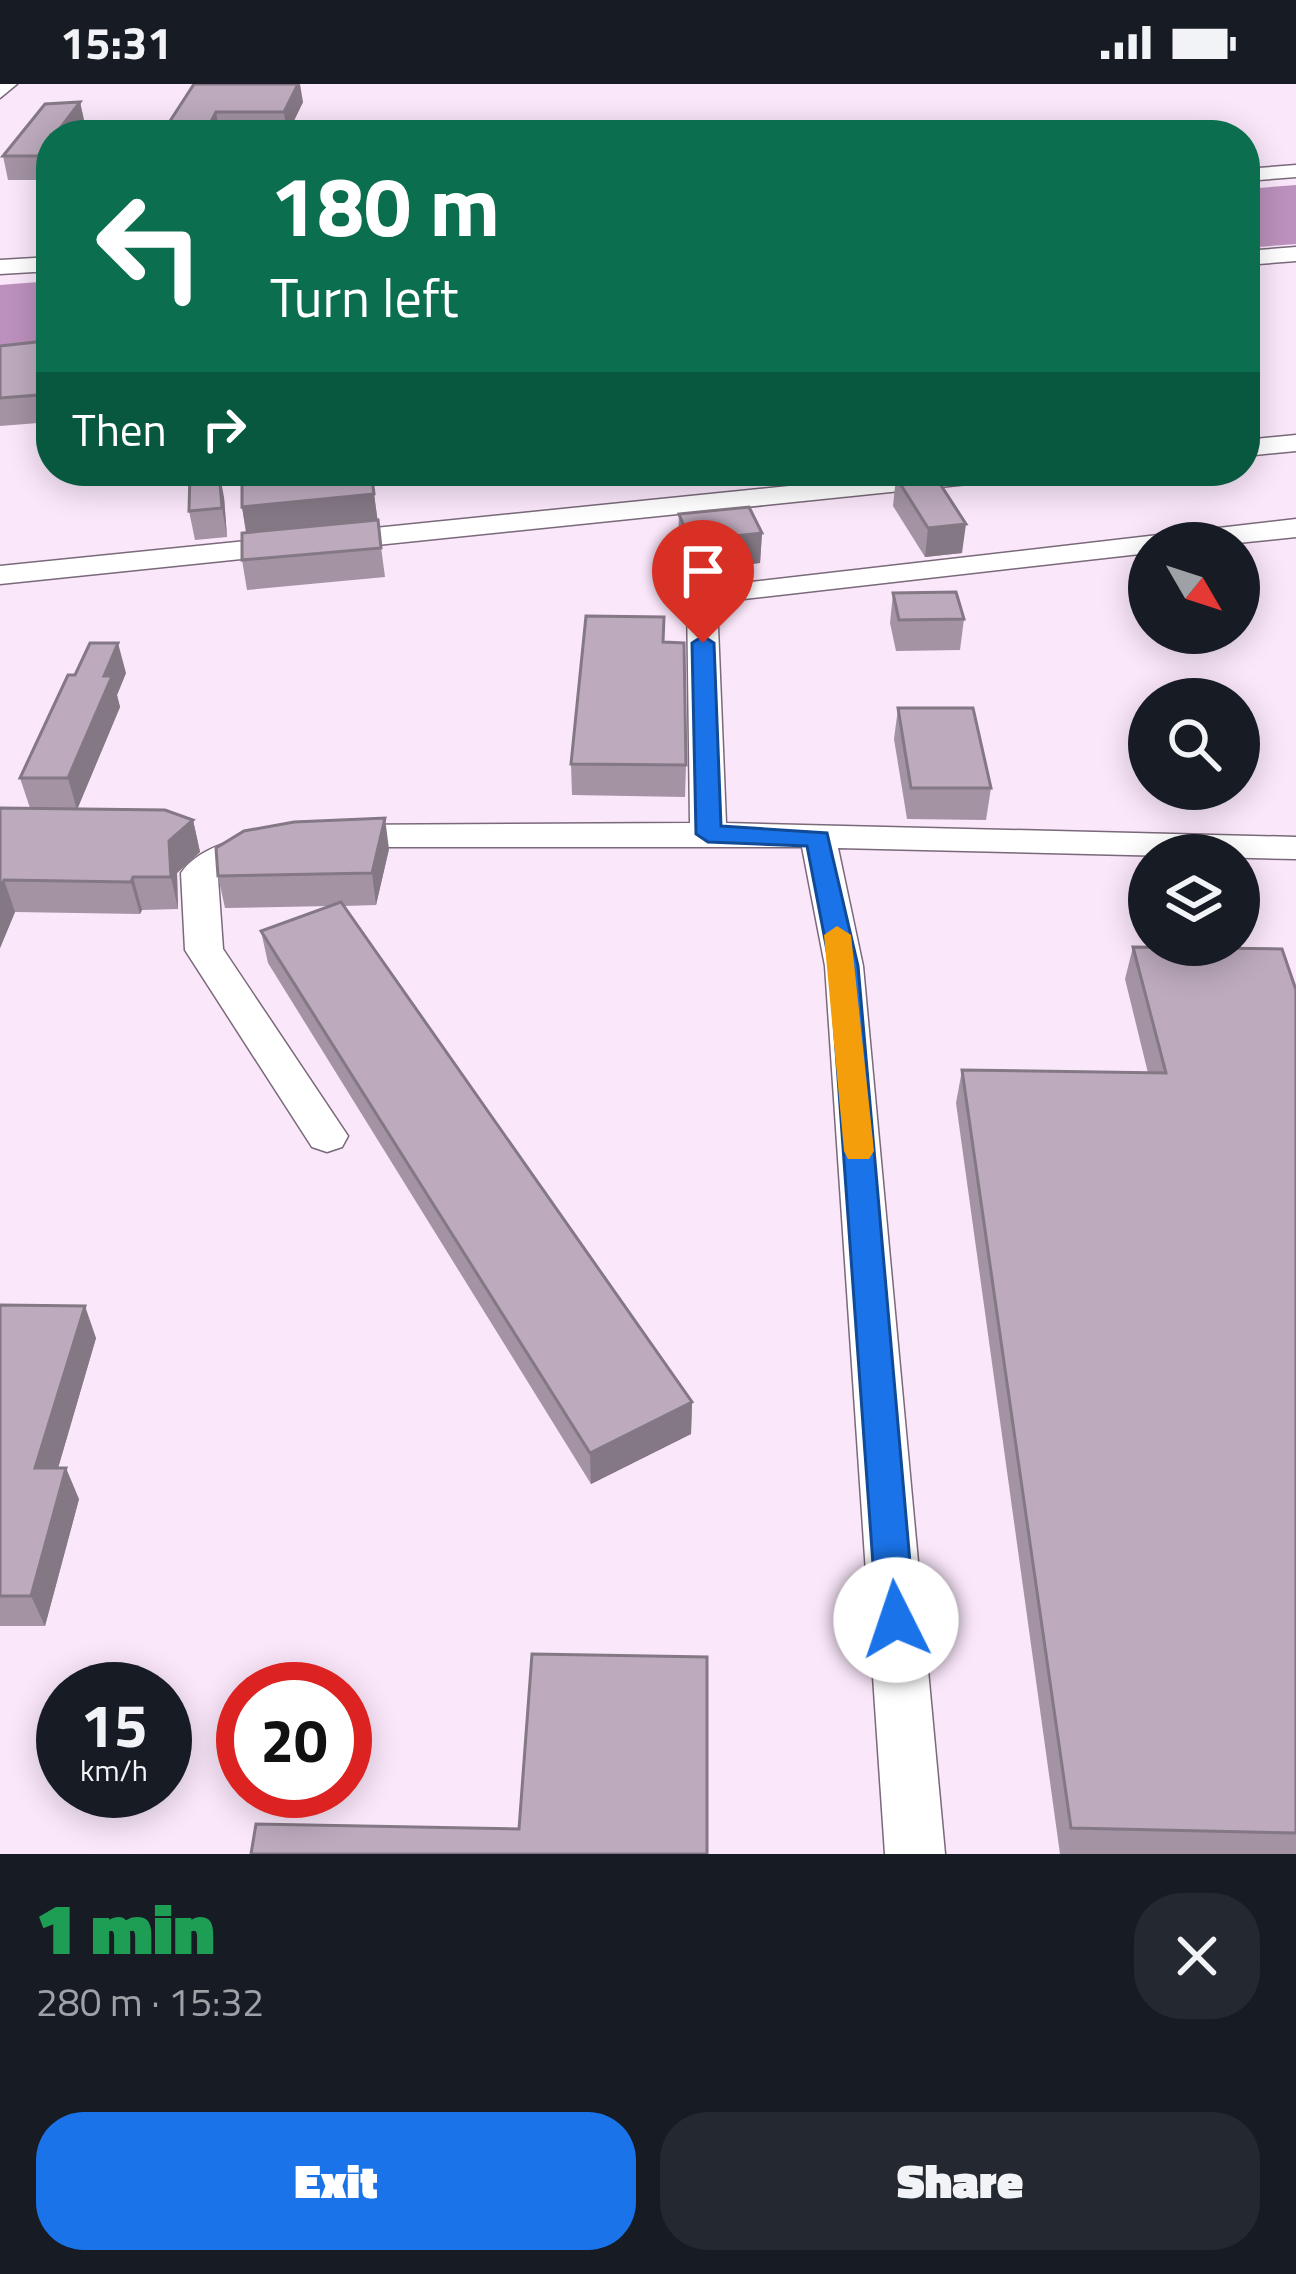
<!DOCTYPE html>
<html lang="en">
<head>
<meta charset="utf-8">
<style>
  body { margin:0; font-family:"Titillium Web",sans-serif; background:#242831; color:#f1f3f6; height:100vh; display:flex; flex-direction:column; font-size:45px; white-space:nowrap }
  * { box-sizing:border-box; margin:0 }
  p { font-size:39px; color:#9ea1a6 }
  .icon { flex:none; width:66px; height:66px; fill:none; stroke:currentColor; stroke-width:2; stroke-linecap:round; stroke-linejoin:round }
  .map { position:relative; height:1770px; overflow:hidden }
  .panel { display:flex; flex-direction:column; background:#171b24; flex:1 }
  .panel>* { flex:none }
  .top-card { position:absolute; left:36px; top:36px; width:1224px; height:366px; border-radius:48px; box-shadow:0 6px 30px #0003; background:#0b6e4f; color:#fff; overflow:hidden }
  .needle { width:78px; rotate:129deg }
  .buttons { position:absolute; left:1128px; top:438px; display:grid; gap:24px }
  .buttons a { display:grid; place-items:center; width:132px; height:132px; border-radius:50%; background:#171b24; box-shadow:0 6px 30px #0003; font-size:60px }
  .speed { position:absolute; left:36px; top:1578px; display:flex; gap:24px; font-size:60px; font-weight:700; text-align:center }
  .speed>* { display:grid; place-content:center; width:156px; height:156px; border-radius:50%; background:#171b24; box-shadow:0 6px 30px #0003; line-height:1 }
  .speed small { font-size:30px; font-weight:400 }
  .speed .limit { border:18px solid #d22; background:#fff; color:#111 }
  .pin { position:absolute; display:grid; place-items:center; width:102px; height:102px; color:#fff; margin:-123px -51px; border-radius:50% 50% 50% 0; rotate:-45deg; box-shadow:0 0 12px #0007 }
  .pin .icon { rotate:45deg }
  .me { position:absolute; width:132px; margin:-66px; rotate:356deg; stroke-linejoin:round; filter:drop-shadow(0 0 9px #0008) }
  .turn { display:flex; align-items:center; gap:42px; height:252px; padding:0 36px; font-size:54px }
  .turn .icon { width:156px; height:156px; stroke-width:2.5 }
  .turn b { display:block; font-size:84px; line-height:102px }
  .then { display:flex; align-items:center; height:114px; padding:0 36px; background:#0003; gap:24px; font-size:45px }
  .round { display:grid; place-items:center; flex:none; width:126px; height:126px; border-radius:48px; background:#242831 }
  .overview { display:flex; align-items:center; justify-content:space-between; height:204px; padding:0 36px }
  h1 { font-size:72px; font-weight:800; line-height:90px; color:#1e9e55 }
  .button { display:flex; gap:24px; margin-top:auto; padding:24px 36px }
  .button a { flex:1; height:138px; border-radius:48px; background:#1a73e8; color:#fff; font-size:48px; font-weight:800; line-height:138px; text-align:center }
  .button a+a { background:#242831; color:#f1f3f6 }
  .status { display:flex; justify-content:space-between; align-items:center; height:84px; padding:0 60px; background:#171b24; direction:ltr }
  .status svg { height:33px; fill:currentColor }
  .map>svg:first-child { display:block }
  .water { fill:#bc91bd }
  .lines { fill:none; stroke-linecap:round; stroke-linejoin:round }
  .minor-casing { stroke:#796979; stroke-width:3 }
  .minor { fill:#fff; fill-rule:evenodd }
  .wall { fill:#a393a3 }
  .shaded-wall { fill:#847884 }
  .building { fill:#bdabbd; stroke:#847884; stroke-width:3 }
  .route { fill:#1a73e8; stroke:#114b97; stroke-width:3 }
  .slow { fill:#f59e0b }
</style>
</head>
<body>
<div class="status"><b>15:31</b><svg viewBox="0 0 49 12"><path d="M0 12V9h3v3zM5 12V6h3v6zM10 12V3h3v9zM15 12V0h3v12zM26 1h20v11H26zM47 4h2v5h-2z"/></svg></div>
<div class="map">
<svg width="1296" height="1770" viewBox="0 0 1296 1770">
  <rect width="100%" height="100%" fill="#fae7fa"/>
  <!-- water -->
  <path class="water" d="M1296,101V160L1245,164V105Z
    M51,197V258L0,264V201Z"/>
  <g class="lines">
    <!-- minor casing -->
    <g class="minor-casing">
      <path id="minor" d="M0,0H17L0,14Z
        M1296,81V93L1245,97V85Z
        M1296,163V177L1245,181V167Z
        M51,173V187L0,190V176Z
        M1296,351V367L1245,372V356Z
        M937,387H1031L1017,395L0,500V482Z
        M1296,435V453L1238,459H1149V469L717,518L726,739L1296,753V775L838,764L863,882L945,1770H885L825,882L802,763H335L322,760L317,752L322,744L335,741L690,739L687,511L691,505Z
        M265,750L278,753L283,761L278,769L248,775L218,794L223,865L348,1052L342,1063L327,1068L312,1063L185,866L181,789C199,763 236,755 265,750Z"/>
    </g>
    <!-- minor -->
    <use href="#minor" class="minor"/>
  </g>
  <!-- wall -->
  <path class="wall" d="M194,0L303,18L287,51H161Z
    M80,18L85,41L77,51H51V86L44,96H8L3,72L45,20Z
    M51,249V338L0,342V262L45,257Z
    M371,387L385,493L247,506L242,476L246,449L242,423Z
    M896,393L962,469L925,473L893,422Z
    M224,413L227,453L195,456L189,427Z
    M679,430L762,449L760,479L689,487L678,459Z
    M893,509L964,535L960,566L896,567L890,539Z
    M664,558L686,681L685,713L572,711L571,680Z
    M126,589L117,611L120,623L77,725L193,736L200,768L177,789L178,825L142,826L140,830L15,828L0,864V724H30L20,694Z
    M898,624L991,704L986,736L907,735L894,655Z
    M389,765L376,821L344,822L692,1318L691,1350L591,1400L268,879L261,847L330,822L225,824L218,792Z
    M1133,863L1296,906V1770H1060L956,1019L962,986L1148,989L1125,895Z
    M0,1221L96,1254L58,1384L79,1415L45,1542H0Z"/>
  <!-- shaded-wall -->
  <path class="shaded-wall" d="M298,0H300L303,18L287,51L284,28Z
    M80,18L85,41L77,51H55Z
    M216,28L220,51H204Z
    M51,56V86L44,96L38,72Z
    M219,387L224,413L227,453L222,424Z
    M374,410L378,439L247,452L242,423Z
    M966,440L962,469L925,473L928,444Z
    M762,449L760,479L689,487L690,457Z
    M118,559L126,589L117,611L120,623L77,726L68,694L104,592Z
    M385,734L389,765L376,821L372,789Z
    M193,736L200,768L177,789L178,825L171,793L169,757Z
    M133,793L142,826L140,830L131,798Z
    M4,796L15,828L0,864V805Z
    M85,1222L96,1254L49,1415L35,1384Z
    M692,1318L691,1350L591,1400L590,1369Z
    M66,1384L79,1415L45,1542L31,1512Z"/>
  <!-- building -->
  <path class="building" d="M194,0H298L284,28H216L204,51H161Z
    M80,18L55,51H51V56L38,72H3L45,20Z
    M49,249H51V310L0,314V262L45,257Z
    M219,387L222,424L189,427L190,388Z
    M371,387L374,410L242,423V398Z
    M933,389L966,440L928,444L896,393Z
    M749,423L762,449L690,457L679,430Z
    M378,436L381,464L242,476V449Z
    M956,508L964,535L899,536L893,509Z
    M586,532L664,533L663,558L684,559L686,681L571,680Z
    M90,559H118L104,592H112L68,694H20L68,591H75Z
    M898,624H973L991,704H911Z
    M0,724L165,726L193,736L169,757L171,793H133L131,798L4,796L0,805Z
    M385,734L372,789L218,792L216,764L244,747L294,738Z
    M341,818L692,1318L590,1369L261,847Z
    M1133,863L1282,865L1296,906V1749L1071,1744L962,986L1166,989Z
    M0,1221L85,1222L35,1384H66L31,1512H0Z
    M532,1570L707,1573V1770H251L256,1740L519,1745Z"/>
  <!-- route -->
  <path class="route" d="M703,552L714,559L721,742L827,749L858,882L915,1536L910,1549L896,1554L883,1549L877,1536L830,882L807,762L708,758L696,750L692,559Z"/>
  <!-- slow -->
  <path class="slow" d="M837,842L851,851L874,1067L869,1075H848L844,1067L824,851Z"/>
</svg>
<div class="buttons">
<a><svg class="needle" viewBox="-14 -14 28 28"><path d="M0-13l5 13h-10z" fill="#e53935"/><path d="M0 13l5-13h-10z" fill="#9ea1a6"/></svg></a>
<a><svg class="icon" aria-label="search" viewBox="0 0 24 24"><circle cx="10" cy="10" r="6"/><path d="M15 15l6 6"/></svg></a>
<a><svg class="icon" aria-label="layers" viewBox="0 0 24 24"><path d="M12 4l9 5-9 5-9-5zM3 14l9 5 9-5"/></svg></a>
</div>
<div class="speed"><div>15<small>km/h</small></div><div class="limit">20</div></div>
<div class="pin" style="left:703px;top:559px;background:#d93025"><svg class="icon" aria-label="arrive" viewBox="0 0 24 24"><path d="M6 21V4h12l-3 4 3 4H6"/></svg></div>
<svg class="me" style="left:896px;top:1536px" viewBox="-20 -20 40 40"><circle r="19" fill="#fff"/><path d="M0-13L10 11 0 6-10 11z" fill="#1a73e8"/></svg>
<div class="top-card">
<div class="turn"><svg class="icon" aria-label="left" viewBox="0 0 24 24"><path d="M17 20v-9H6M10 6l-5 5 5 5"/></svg><div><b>180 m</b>Turn left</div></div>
<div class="then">Then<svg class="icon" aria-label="right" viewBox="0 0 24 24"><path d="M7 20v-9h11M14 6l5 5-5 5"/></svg></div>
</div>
</div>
<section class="panel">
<div class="overview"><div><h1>1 min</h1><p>280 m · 15:32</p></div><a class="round"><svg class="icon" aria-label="close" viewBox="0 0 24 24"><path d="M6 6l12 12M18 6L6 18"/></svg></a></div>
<div class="button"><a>Exit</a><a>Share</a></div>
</section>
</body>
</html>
